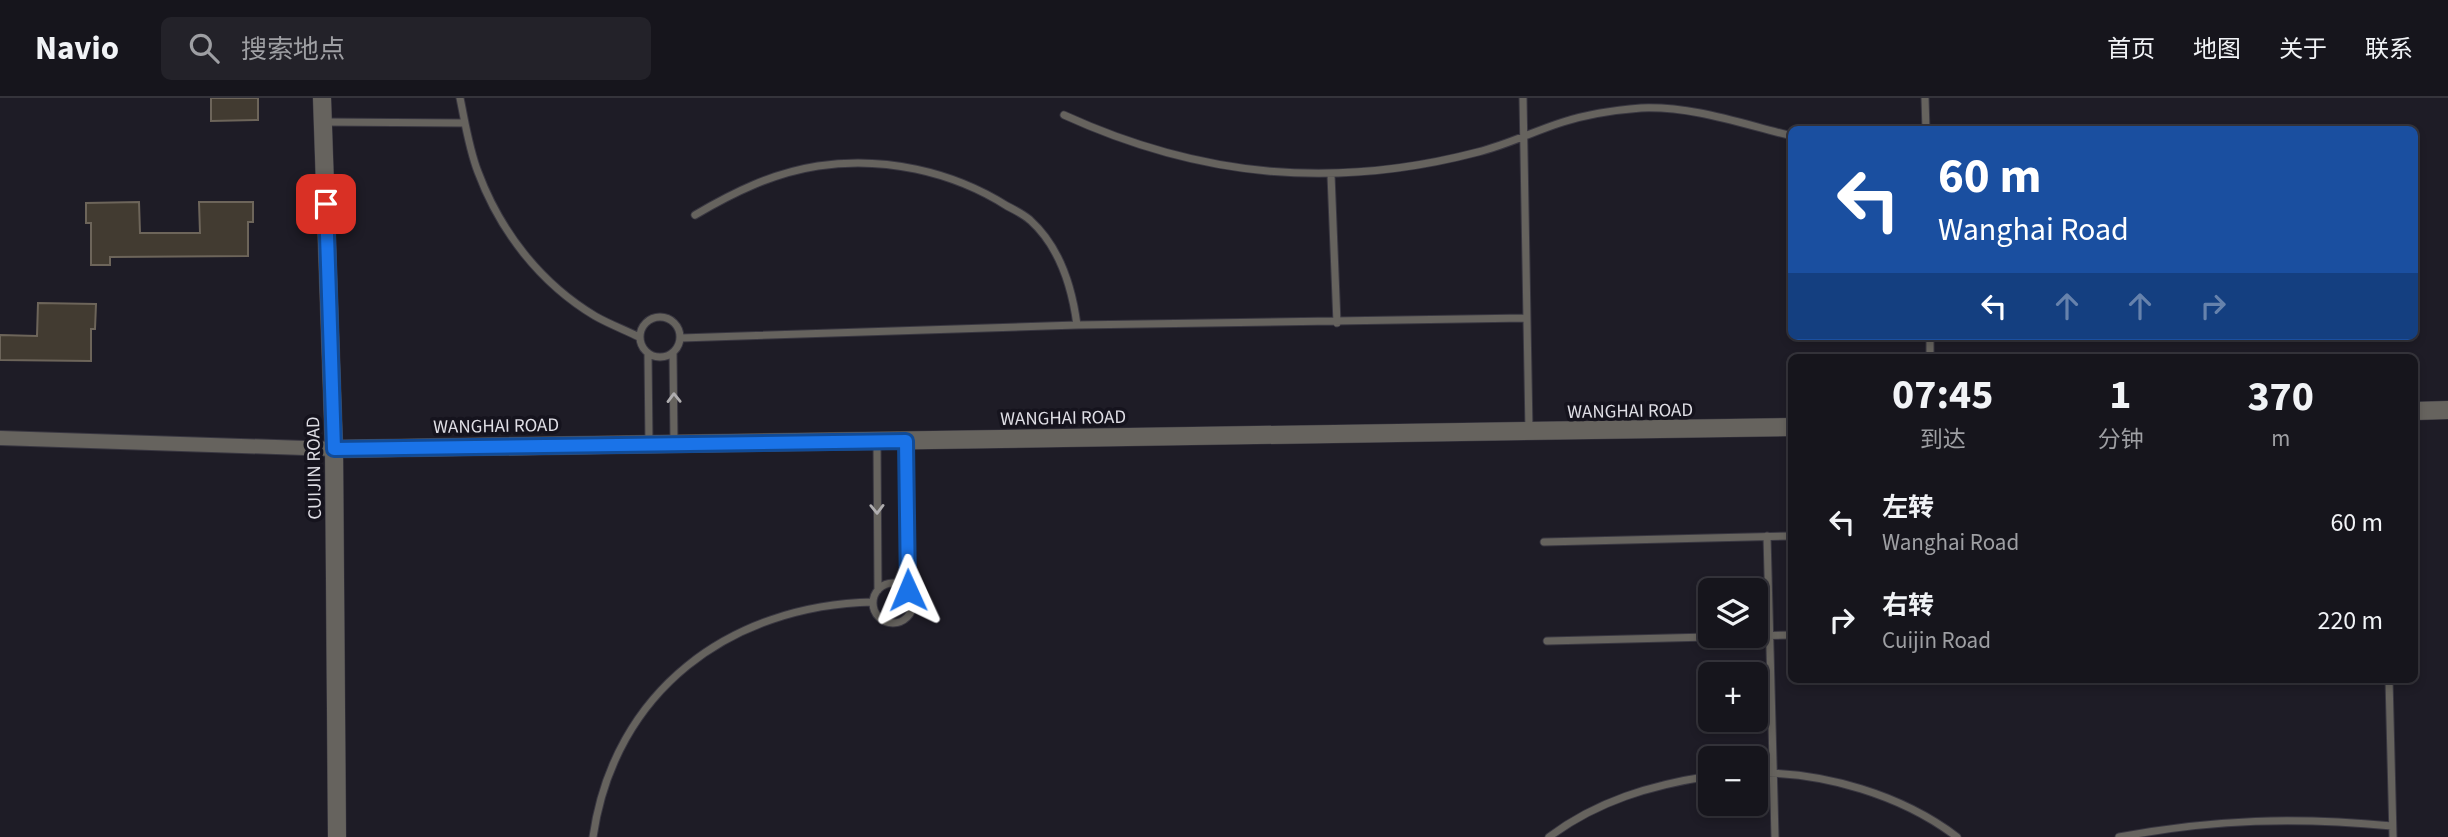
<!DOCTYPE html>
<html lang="zh">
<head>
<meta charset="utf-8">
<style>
  body { margin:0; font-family:"Source Sans 3","Noto Sans SC",sans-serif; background:#232229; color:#f1f3f6; height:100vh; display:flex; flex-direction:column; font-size:26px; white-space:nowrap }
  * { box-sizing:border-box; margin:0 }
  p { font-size:23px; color:#9e9fa3 }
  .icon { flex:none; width:38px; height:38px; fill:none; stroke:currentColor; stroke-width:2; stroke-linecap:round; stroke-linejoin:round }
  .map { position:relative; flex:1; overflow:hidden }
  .side { position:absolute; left:1788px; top:256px; width:630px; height:329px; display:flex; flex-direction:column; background:#16151c; border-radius:10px; box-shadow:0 4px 10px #0003,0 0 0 2px #35343b }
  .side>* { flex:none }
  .hud { position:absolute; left:1788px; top:28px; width:630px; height:214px; border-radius:10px; box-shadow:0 4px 10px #0003,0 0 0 2px #35343b; background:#1a4fa0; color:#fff; overflow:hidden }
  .tools { position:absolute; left:1698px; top:480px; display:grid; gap:14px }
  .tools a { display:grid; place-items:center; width:70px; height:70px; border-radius:10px; background:#16151c; box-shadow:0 4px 10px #0003,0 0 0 2px #35343b; font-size:35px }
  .pin { position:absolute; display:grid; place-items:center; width:60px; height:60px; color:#fff; margin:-30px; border-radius:14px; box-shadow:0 4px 10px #0006 }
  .me { position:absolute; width:77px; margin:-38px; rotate:359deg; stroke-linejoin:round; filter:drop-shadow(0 0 5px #0008) }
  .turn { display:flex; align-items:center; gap:24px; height:147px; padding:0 35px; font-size:32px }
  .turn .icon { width:91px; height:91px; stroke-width:2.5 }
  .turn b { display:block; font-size:49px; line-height:60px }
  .lanes { display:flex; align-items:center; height:66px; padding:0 35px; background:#0003; justify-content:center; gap:35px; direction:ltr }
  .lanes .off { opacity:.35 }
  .eta { display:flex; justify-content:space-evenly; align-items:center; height:119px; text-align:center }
  .eta b { font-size:42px; font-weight:700; line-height:49px }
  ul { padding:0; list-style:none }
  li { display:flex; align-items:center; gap:21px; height:98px; padding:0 35px }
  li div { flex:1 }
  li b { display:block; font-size:26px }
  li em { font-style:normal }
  header { display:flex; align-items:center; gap:42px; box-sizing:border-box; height:98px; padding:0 35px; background:#16151c; border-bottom:2px solid #35343b }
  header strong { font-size:33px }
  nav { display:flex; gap:38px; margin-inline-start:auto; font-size:24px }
  .search { width:490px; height:63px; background:#232229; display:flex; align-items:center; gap:18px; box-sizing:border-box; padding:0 24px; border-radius:10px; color:#9e9fa3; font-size:26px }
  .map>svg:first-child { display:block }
  .building { fill:#423b31; stroke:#6d655a; stroke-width:2 }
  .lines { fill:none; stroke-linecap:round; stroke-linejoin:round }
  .service-casing { stroke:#393741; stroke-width:9 }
  .minor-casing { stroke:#393741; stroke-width:16 }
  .tertiary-casing { stroke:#393741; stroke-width:19 }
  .service { stroke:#66635e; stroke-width:7 }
  .minor { stroke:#66635e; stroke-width:14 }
  .tertiary { stroke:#66635e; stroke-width:18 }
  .oneway { stroke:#afadaf }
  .route-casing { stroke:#114b97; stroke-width:18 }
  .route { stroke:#1a73e8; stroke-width:12 }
  .labels { text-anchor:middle; stroke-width:7; stroke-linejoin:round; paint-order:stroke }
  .street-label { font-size:19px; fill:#dfdee5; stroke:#15131d }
</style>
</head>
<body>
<header>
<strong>Navio</strong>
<div class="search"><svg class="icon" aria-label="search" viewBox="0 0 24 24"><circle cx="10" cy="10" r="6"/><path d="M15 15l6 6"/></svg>搜索地点</div>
<nav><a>首页</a><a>地图</a><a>关于</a><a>联系</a></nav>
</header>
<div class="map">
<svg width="2448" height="739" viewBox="0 0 2448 739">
  <rect width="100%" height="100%" fill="#1e1c26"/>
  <!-- building -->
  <path class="building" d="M211,0H258V22L211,23Z
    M139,104L140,135H200L199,104H253V124H248V158L110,159V167H91V125H86V105Z
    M38,205L96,206L95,231H91V263L0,262V237L37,238Z"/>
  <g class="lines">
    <!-- service casing -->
    <g class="service-casing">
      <path id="service" d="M460,0C465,24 469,51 478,74C500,133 540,185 595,218C609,226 625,232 639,239
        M1523,0L1529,333
        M1925,0L1926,32
        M1064,17C1200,79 1333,92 1478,54C1507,47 1534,33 1563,24C1588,16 1615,12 1641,10C1694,8 1742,26 1792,38
        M323,24L465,25
        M1331,77L1337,225
        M695,117C734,94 773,75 818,68C882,58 952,73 1007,108C1015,112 1023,116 1030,122C1060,149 1072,189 1077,227
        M640 239a20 20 0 1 1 40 0a20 20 0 1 1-40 0Z
        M1930,238V259
        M681,240L1077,227L1527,220
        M673,255L674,345
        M648,256L649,346
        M906,343L908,492
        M877,344L878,492
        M1767,438L1775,739
        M1544,444L1792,438
        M873 505a20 20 0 1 1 40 0a20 20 0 1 1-40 0Z
        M1547,543L1792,537
        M2389,581L2393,739
        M1755,675C1824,674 1902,697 1957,739
        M593,739C614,593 730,507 873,504
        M1549,739C1597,703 1651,687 1710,678
        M2119,739C2214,721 2296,719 2392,728"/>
    </g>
    <!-- minor casing -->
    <g class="minor-casing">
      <path id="minor" d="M0,340L334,351"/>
    </g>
    <!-- tertiary casing -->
    <g class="tertiary-casing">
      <path id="tertiary" d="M322,0L334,351L337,739
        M2415,313L2448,312
        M334,351L1792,329"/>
    </g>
    <!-- service -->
    <use href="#service" class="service"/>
    <!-- minor -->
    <use href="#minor" class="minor"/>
    <!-- tertiary -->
    <use href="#tertiary" class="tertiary"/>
  </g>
  <!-- one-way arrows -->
  <defs><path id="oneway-chevron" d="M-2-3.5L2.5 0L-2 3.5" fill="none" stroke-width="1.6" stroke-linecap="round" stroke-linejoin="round" transform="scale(1.75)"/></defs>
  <g class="oneway">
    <use href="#oneway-chevron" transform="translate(674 300) rotate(-91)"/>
    <use href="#oneway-chevron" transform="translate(877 411) rotate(89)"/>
  </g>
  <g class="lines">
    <!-- route casing -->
    <g class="route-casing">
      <path id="route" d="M326,106L334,351L906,343L908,492"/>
    </g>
    <!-- route -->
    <use href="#route" class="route"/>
  </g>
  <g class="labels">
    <!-- street labels -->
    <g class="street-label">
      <text transform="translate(1630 312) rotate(-1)" y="7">WANGHAI ROAD</text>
      <text transform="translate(1063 319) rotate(-1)" y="7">WANGHAI ROAD</text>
      <text transform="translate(496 327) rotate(-1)" y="7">WANGHAI ROAD</text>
      <text transform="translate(313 370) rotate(-91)" y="7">CUIJIN ROAD</text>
    </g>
  </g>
</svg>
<div class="tools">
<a><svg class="icon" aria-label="layers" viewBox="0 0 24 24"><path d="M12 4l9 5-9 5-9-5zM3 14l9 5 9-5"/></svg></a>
<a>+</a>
<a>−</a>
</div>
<div class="pin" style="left:326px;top:106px;background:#d93025"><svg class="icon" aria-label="arrive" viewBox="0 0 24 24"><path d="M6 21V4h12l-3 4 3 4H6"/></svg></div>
<svg class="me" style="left:908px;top:492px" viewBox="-20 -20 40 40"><path d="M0-17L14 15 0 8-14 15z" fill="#1a73e8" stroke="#fff" stroke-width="4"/></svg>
<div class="hud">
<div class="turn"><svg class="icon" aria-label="left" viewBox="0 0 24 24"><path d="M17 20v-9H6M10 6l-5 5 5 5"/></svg><div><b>60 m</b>Wanghai Road</div></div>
<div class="lanes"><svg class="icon" aria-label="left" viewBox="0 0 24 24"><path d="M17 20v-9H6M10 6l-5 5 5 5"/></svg><svg class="icon off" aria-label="ahead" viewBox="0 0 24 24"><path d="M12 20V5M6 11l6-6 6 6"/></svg><svg class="icon off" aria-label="ahead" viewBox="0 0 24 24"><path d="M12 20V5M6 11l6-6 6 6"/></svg><svg class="icon off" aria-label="right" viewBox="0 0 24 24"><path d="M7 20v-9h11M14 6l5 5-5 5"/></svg></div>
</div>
<section class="side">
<div class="eta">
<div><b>07:45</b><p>到达</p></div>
<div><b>1</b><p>分钟</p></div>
<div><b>370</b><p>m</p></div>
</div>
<ul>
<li><svg class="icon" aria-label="left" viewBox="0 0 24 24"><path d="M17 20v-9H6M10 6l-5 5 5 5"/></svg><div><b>左转</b><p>Wanghai Road</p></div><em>60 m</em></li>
<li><svg class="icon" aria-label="right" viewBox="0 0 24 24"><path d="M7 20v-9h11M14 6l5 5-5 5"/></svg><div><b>右转</b><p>Cuijin Road</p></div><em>220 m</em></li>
</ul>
</section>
</div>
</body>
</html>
